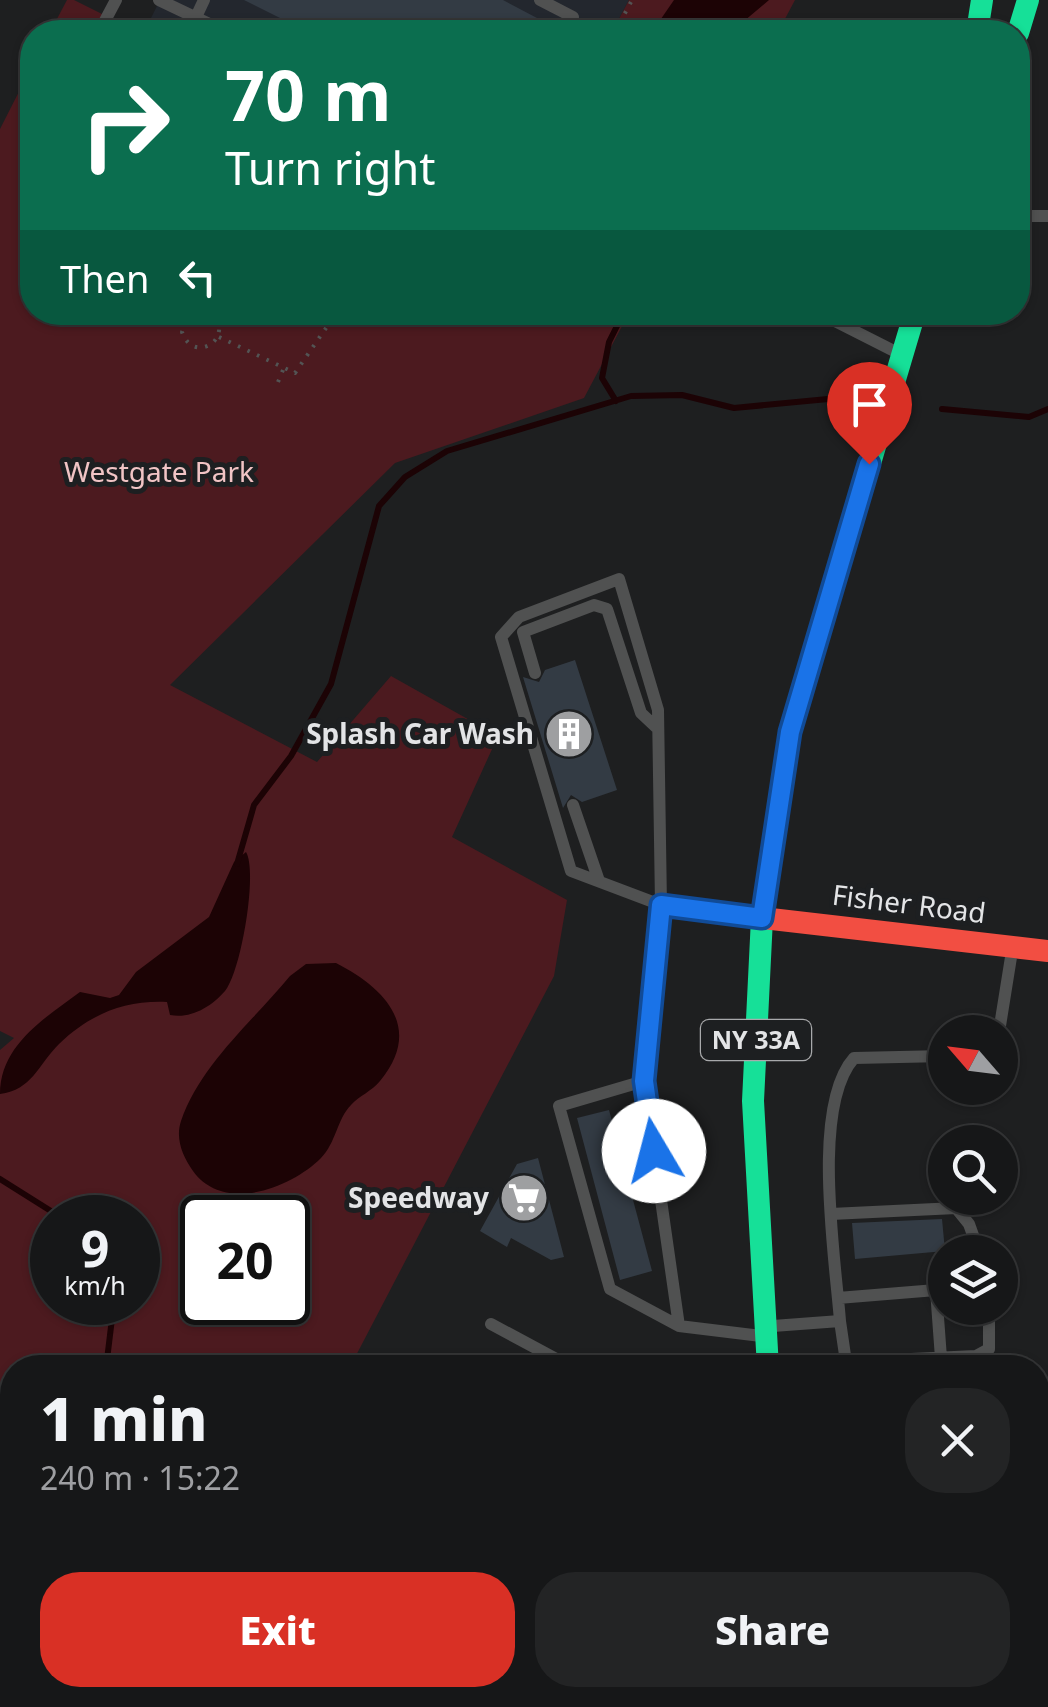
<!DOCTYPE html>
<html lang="en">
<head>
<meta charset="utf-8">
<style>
  body { margin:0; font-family:"Noto Sans",sans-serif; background:#232425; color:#f1f3f6; height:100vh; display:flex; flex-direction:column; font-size:38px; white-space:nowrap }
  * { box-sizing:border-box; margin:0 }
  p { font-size:32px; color:#9e9fa2 }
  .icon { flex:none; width:55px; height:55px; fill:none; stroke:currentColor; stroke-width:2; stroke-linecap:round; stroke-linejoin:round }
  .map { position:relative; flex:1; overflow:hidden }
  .details { position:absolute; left:0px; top:1355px; width:1050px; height:352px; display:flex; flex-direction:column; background:#161718; border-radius:40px 40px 0 0; box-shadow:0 2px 8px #0004,0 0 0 2px #353637 }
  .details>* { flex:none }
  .guide { position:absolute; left:20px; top:20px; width:1010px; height:305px; border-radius:40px; box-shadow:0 2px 8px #0004,0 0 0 2px #353637; background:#0b6e4f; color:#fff; overflow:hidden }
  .needle { width:65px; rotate:298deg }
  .tools { position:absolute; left:928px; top:1015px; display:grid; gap:20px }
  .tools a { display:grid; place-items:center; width:90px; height:90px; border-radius:50%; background:#161718; box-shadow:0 2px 8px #0004,0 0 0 2px #353637; font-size:50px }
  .speed { position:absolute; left:30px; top:1195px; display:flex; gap:20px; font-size:50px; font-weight:700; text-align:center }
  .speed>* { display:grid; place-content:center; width:130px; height:130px; border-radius:50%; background:#161718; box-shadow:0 2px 8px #0004,0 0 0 2px #353637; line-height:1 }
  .speed small { font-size:25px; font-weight:400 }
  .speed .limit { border:5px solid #111; border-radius:15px; background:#fff; color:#111 }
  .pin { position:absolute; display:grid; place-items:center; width:85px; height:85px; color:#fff; margin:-102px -42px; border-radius:50% 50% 50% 0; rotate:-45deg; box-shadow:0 0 10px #0007 }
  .pin .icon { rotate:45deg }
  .me { position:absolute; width:110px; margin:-55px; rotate:352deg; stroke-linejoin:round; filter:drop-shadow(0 0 8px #0008) }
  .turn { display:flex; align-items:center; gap:35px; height:210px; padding:0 40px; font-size:45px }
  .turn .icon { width:130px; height:130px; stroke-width:2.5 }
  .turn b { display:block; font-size:70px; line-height:85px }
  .then { display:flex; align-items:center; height:95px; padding:0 40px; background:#0003; gap:20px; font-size:38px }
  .round { display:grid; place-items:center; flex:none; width:105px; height:105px; border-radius:40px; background:#232425 }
  .overview { display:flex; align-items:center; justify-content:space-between; height:170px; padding:0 40px }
  h1 { font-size:60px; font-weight:800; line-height:75px }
  .button { display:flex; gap:20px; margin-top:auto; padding:20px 40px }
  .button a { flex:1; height:115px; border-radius:40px; background:#d93025; color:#fff; font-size:40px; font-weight:800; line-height:115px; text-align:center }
  .button a+a { background:#232425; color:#f1f3f6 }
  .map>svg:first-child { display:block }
  .built { fill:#23272e }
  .green { fill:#4c1a1f; fill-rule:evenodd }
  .water { fill:#1c0305 }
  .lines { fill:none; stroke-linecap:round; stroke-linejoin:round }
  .stream { stroke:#1c0305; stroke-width:6 }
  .building { fill:#333b44 }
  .path { stroke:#535454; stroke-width:4; stroke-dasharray:2.5 8; stroke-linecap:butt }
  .lane { stroke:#505151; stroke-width:12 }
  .fast { stroke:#16e098; stroke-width:22 }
  .jam { stroke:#f24e42; stroke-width:22 }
  .route-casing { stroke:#114b97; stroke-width:25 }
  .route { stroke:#1a73e8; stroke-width:18 }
  .labels { text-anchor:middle; stroke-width:10; stroke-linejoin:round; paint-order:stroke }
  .shield { fill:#1d1f21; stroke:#a8a9ab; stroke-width:2.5 }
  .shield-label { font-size:25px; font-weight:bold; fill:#e3e4e6 }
  .park-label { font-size:28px; fill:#f1c4c5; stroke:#1d1f21 }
  .poi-label { font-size:28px; font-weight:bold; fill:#e3e4e6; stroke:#1d1f21; text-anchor:end }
  .street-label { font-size:28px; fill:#e3e4e6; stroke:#1d1f21 }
</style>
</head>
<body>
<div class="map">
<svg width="1048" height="1707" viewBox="0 0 1048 1707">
  <rect width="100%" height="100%" fill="#1e1f20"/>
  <!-- built -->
  <path class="built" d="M160,0H629L612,32H144Z
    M180,1695H749L761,1700L762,1707H174Z"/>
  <!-- green -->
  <path class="green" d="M67,0H74L138,32H50Z
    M629,0H795L778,32H612Z
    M32,66V312L629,313L584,398L395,463L170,685L317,762L391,676L498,736L452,837L567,900L554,976L350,1367L12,1368V1695H180L174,1707H0V1050L14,1038L0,1031V129ZM52,1218H138V1302H52ZM202,1218H288V1302H202Z"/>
  <!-- water -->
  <path class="water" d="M674,0H769L731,32H652Z
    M246,852C258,872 241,972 225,991C211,1007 191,1019 170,1015L167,1002C125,1000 90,1014 59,1044C38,1065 32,1090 0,1094C0,1045 45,1018 80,992L110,998L119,995L136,972L209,917L234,862Z
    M336,963C385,988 424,1028 380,1081C372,1091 359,1096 351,1105C337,1119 336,1143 321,1158C291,1188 224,1214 193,1171C183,1157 175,1139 181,1121C200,1065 253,1021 290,976L306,964Z"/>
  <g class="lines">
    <!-- stream -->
    <path class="stream" d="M616,401L602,378L609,342L624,312
      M942,409L1029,417L1048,409
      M237,864L254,805L291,756L331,684L379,506L405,477L447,451L631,396L682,395L734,408L828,399
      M0,1179L62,1218
      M106,1368L114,1302
      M0,1512L12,1520"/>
  </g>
  <!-- building -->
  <path class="building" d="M244,0H503L537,18L530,32H308Z
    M575,660L617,790L582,802L571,795L563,808L523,677L539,682L545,670Z
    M609,1110L652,1271L620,1280L577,1118Z
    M538,1158L564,1257L551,1260L511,1238L507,1247L480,1231L517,1164Z
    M942,1219L945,1251L855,1259L852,1223Z"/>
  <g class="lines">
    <!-- path -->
    <path class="path" d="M615,32L632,0
      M170,312L184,319
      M191,312L182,332C193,365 236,339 212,312
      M219,337L295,373L337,312
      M278,382L283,370"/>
    <!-- lane -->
    <path class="lane" d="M159,0L226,32
      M540,0L573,17L565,32
      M196,17L204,0
      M99,32L116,0
      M1018,216H1048
      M817,312L896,352
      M619,579L658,710L661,905L571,871L501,637L519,617Z
      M535,673L523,632L594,605L607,609L641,713L658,729
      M573,805L599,881
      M755,917L661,905L644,1081L559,1106L610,1289L679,1326L761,1336
      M999,1032L1012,951
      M644,1081L679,1326
      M831,1214L956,1208L969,1224L979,1252
      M838,1298L936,1290L941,1358
      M840,1321L846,1362L976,1356L989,1349V1308
      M491,1324L573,1368
      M773,1326L840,1321C835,1256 811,1106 854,1058L945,1056
      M1038,1382L1048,1384
      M1038,1621L1048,1620
      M698,1695L728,1707
      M890,1695L891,1707
      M553,1707L561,1695"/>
    <!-- fast -->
    <path class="fast" d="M977,32L982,0
      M1018,33L1028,0
      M768,1368L753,1101L762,918L790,732L915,312"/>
    <!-- jam -->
    <path class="jam" d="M762,918L1048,951
      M802,1695L804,1707"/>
  </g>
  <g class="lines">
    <!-- route casing -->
    <g class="route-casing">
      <path id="route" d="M654,1151L644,1081L661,905L762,918L790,732L869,464"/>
    </g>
    <!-- route -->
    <use href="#route" class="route"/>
  </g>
  <!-- icons -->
  <defs>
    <g id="building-disc" transform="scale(2.5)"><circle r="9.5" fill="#9e9fa1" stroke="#1d1f21"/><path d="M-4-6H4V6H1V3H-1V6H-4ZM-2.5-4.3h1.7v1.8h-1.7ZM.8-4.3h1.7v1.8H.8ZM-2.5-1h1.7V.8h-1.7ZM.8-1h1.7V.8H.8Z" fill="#fff"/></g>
    <g id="supermarket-disc" transform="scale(2.5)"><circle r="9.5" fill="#9e9fa1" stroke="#1d1f21"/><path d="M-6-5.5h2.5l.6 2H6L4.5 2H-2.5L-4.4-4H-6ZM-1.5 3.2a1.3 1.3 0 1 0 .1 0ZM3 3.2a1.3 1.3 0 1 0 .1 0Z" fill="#fff"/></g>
  </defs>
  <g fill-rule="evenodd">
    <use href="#building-disc" x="569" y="734"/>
    <use href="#supermarket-disc" x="524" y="1198"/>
  </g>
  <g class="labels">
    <!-- shield labels -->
    <rect class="shield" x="701" y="1020" width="110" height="40" rx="8"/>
    <g class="shield-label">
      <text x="756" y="1049">NY 33A</text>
    </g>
    <!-- park labels -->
    <g class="park-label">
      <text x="159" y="482">Westgate Park</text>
    </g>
    <!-- poi labels -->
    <g class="poi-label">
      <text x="534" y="744">Splash Car Wash</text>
      <text x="489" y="1208">Speedway</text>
    </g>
    <!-- street labels -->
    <g class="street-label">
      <text transform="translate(909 904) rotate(7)" y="10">Fisher Road</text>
    </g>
  </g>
</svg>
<div class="tools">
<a><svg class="needle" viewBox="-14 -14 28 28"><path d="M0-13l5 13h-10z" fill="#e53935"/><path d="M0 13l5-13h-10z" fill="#9e9fa2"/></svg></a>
<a><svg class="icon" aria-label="search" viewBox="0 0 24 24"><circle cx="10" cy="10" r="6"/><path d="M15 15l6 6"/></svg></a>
<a><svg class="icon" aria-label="layers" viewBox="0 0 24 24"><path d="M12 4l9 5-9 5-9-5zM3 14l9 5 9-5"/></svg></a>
</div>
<div class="speed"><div>9<small>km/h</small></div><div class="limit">20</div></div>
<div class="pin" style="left:869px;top:464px;background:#d93025"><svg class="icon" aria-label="arrive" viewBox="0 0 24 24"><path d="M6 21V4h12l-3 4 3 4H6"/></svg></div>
<svg class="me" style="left:654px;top:1151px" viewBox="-20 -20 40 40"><circle r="19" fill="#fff"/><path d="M0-13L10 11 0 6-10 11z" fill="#1a73e8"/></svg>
<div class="guide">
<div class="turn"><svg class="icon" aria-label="right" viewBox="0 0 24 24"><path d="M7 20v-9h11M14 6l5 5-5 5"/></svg><div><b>70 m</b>Turn right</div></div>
<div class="then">Then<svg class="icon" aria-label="left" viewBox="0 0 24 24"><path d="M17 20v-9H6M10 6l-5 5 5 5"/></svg></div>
</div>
<section class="details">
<div class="overview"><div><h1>1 min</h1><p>240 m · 15:22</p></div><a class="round"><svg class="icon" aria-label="close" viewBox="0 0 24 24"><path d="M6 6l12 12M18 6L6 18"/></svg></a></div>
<div class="button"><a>Exit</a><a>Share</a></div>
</section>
</div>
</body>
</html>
